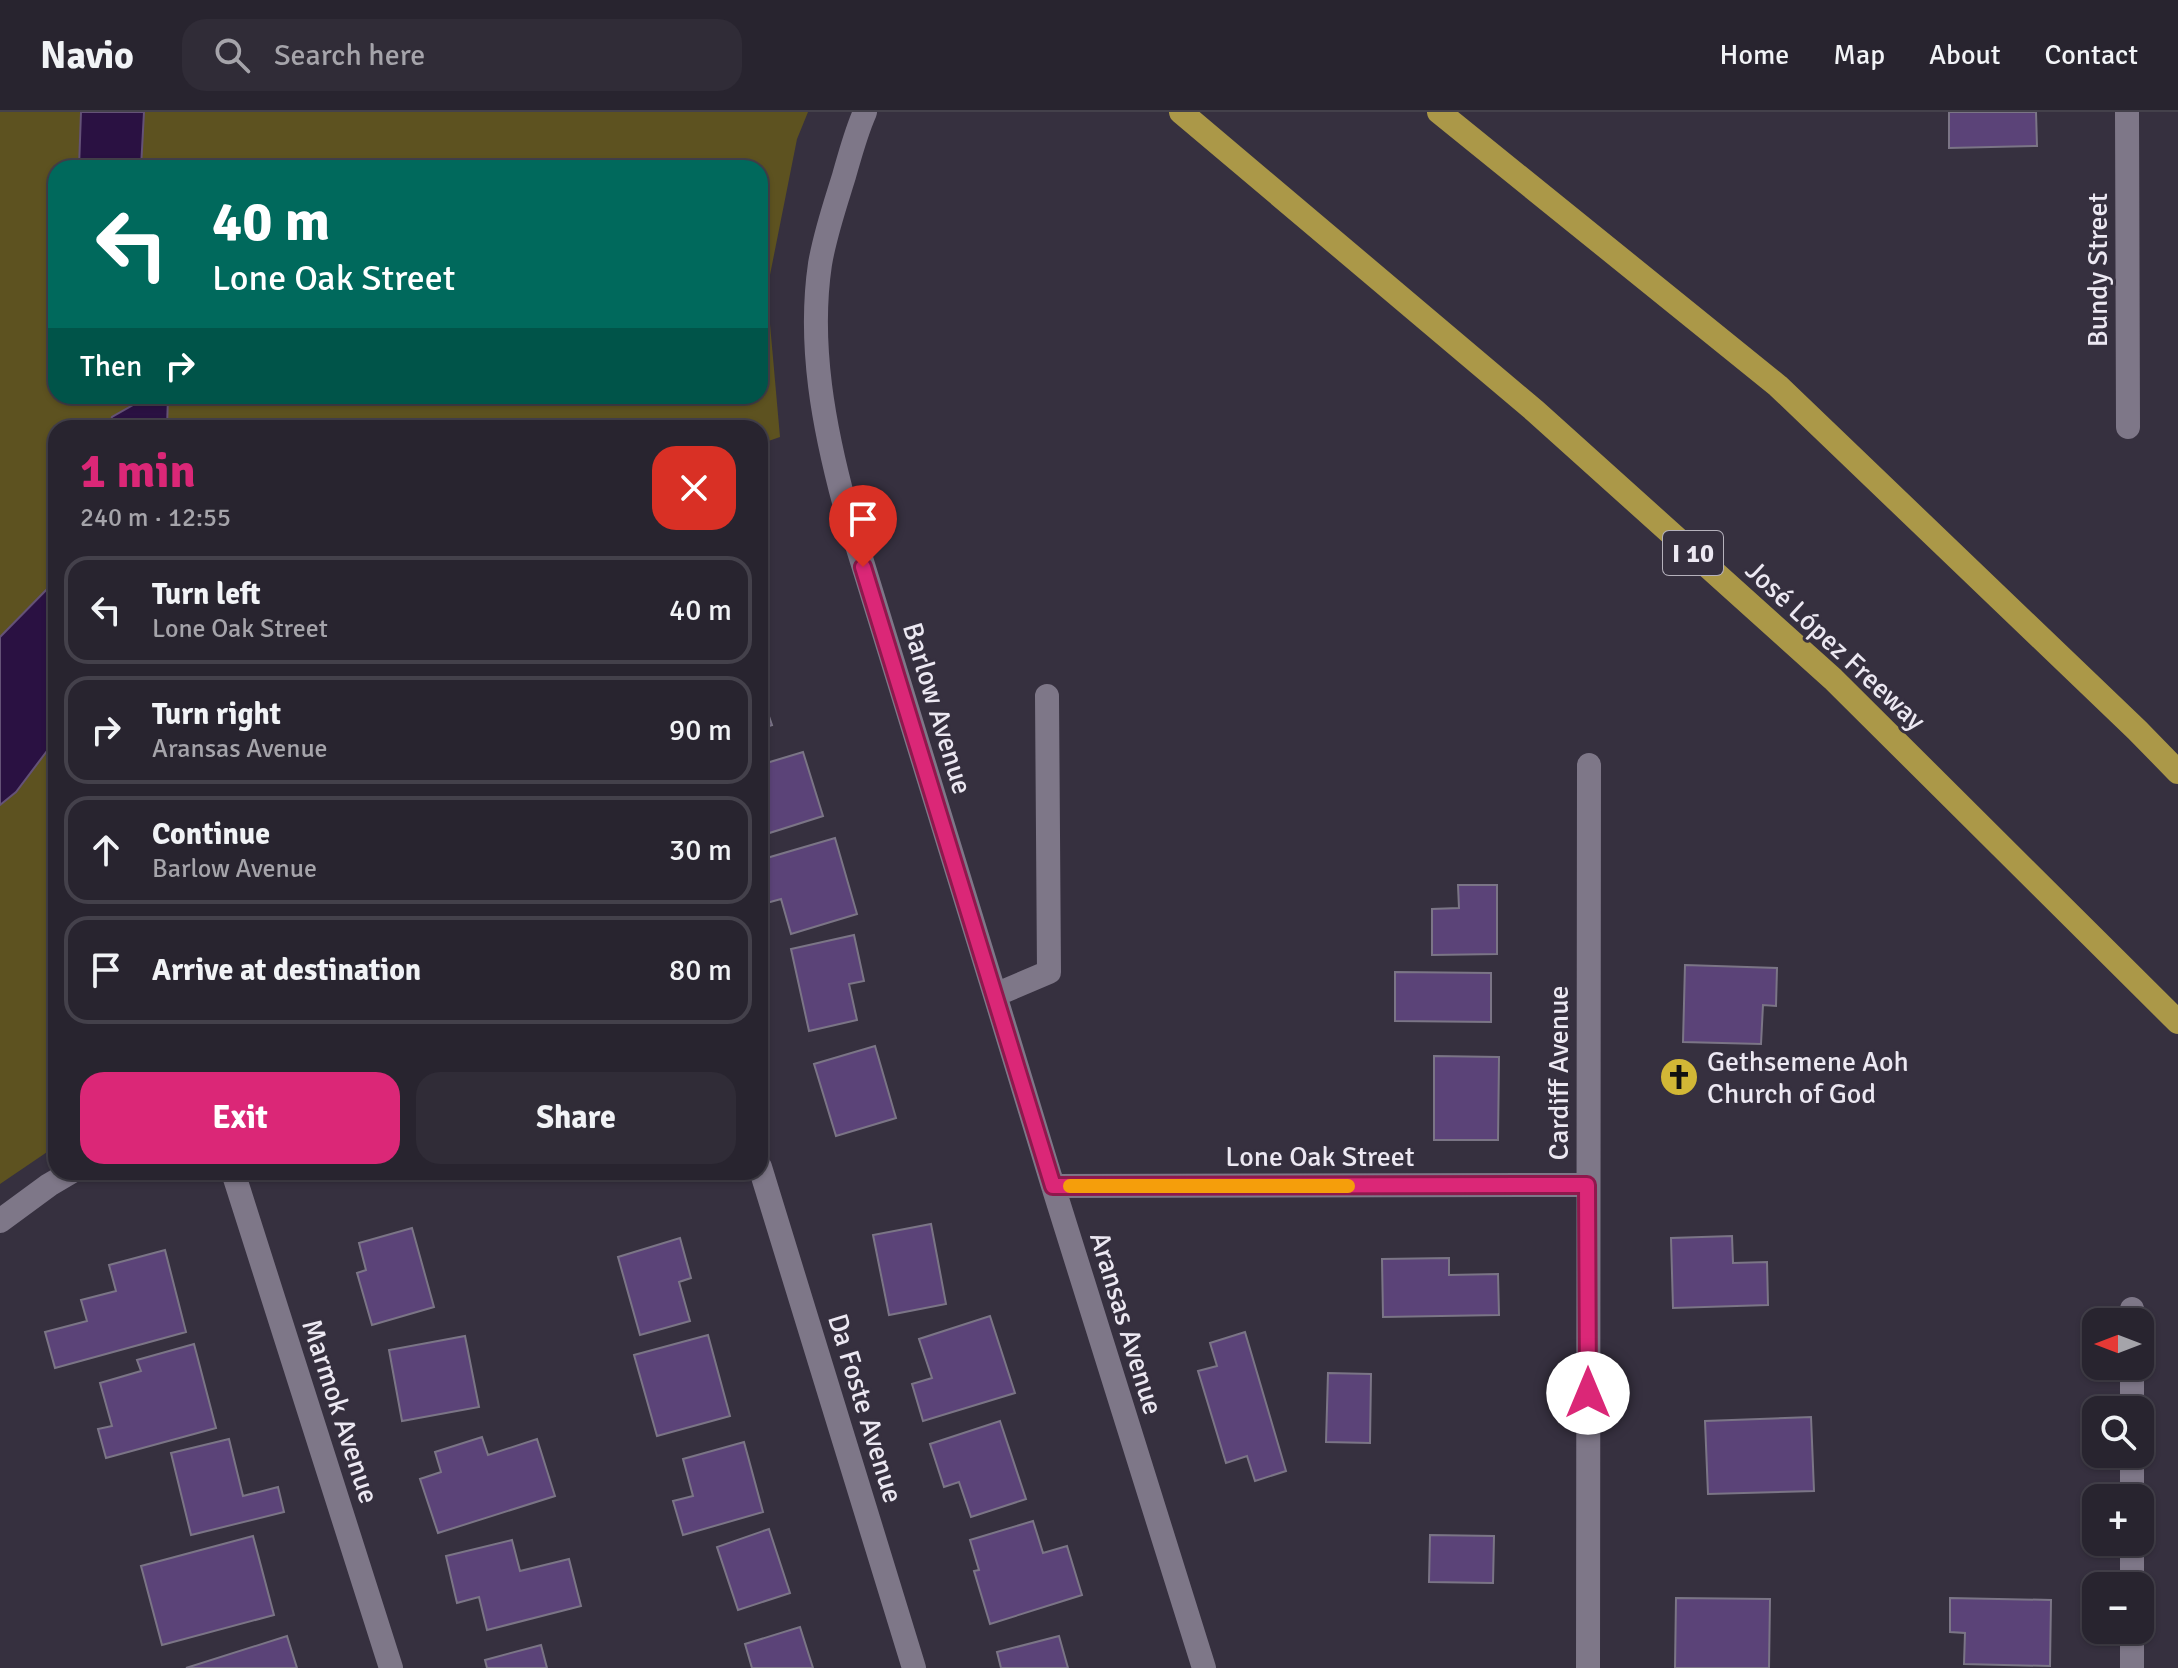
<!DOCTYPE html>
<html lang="en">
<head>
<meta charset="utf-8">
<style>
  body { margin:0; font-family:Signika,sans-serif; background:#302c37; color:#f1f3f6; height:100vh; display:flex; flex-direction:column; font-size:30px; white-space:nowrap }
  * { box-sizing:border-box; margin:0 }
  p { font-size:26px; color:#a5a4aa }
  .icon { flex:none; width:44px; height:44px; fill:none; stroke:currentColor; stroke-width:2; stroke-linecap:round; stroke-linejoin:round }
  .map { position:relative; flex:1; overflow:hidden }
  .side { position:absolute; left:48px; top:308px; width:720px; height:760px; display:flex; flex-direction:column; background:#28242f; border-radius:24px; box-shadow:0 2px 6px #0004,0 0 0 2px #44414b }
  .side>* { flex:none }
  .hud { position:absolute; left:48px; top:48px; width:720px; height:244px; border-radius:24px; box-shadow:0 2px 6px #0004,0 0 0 2px #44414b; background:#00695c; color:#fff; overflow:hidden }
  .needle { width:52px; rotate:270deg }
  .controls { position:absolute; left:2082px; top:1196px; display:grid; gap:16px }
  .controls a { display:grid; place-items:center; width:72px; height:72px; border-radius:16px; background:#28242f; box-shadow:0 2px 6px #0004,0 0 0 2px #44414b; font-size:40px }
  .pin { position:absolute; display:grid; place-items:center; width:68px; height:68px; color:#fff; margin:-82px -34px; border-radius:50% 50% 50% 0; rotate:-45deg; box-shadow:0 0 8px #0007 }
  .pin .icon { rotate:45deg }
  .me { position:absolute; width:88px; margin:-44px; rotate:0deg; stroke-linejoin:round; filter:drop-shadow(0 0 6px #0008) }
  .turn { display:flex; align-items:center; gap:28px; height:168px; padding:0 32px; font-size:36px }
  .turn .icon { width:104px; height:104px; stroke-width:2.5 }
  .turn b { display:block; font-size:56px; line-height:68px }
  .then { display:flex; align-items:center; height:76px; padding:0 32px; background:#0003; gap:16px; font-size:30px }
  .round { display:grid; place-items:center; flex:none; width:84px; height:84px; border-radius:24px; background:#302c37 }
  .summary { display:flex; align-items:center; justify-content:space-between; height:136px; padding:0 32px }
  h1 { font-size:48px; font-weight:800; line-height:60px; color:#db2777 }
  .action { display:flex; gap:16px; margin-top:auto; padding:16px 32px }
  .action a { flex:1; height:92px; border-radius:24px; background:#db2777; color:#fff; font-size:32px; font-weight:800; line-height:92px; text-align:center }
  .action a+a { background:#302c37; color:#f1f3f6 }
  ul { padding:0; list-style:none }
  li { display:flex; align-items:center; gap:24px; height:108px; margin:0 16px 12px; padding:0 16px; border:4px solid #44414b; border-radius:24px }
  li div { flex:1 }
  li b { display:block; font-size:30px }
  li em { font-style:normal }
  header { display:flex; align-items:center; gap:48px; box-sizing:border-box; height:112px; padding:0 40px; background:#28242f; border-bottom:2px solid #44414b }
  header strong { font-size:38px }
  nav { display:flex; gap:44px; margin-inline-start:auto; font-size:28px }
  .search { width:560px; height:72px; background:#302c37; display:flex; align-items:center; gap:20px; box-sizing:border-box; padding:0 28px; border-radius:24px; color:#a5a4aa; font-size:30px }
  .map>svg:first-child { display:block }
  .green { fill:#5d5220; fill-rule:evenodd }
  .water { fill:#2a1142; stroke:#645277; stroke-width:2 }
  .building { fill:#5b4378; stroke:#7b7586; stroke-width:2 }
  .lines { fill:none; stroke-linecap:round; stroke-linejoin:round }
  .minor { stroke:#7e7788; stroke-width:24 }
  .highway { stroke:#ab9848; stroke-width:24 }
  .route-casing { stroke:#8e194d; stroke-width:20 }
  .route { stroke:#db2777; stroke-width:14 }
  .slow { stroke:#f59e0b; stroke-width:14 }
  .labels { text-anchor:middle; stroke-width:6; stroke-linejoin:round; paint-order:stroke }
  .shield { fill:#36303f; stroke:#b5b1bc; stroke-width:2 }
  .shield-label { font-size:26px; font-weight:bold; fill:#ece8f2 }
  .street-label { font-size:28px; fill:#ece8f2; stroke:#36303f }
  .poi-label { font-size:28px; fill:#ece8f2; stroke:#36303f; text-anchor:start }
</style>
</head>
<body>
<header>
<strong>Navio</strong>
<div class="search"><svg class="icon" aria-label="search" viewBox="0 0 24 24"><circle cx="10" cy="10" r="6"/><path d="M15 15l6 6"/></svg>Search here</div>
<nav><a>Home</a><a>Map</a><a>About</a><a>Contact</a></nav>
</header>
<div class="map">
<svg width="2178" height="1556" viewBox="0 0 2178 1556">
  <rect width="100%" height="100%" fill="#36303f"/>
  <!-- green -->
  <path class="green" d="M0,0H808L797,27L767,178L780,325L760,332V316H56V1034L0,1072ZM56,56H760V284H56Z"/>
  <!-- water -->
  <path class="water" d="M81,0H144L141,56H79Z
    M149,284H168L167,316H109L112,305Z
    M56,468V627L16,680L0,693V525Z"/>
  <!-- building -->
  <path class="building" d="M1949,0H2036L2037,34L1949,36Z
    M760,578L772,613L760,617Z
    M803,640L823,704L760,724V653Z
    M835,726L857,802L791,822L781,787L763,792L760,781V748Z
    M1458,773H1497V842L1432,843V797L1459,796Z
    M854,823L864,869L849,872L857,908L809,919L791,837Z
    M1685,853L1777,856L1776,894L1763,893L1761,932L1683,930Z
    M1395,860L1491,861V910L1395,909Z
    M875,934L896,1006L836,1024L814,952Z
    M1434,944L1499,945L1498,1028H1434Z
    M931,1112L946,1192L889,1203L873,1123Z
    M412,1116L434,1195L372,1213L357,1161L366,1158L359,1131Z
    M1732,1124L1733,1151L1767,1150L1768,1193L1673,1196L1671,1126Z
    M680,1126L691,1166L679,1170L690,1209L640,1223L618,1145Z
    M165,1138L186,1220L55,1256L45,1220L87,1209L81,1188L116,1179L109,1153Z
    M1449,1146V1163L1498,1162L1499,1203L1383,1205L1382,1147Z
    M990,1204L1015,1281L923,1309L912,1272L932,1266L919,1227Z
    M1245,1220L1286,1359L1255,1369L1247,1344L1226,1351L1198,1259L1217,1254L1210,1231Z
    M708,1223L730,1304L657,1324L634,1243Z
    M465,1224L479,1295L402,1309L389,1238Z
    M194,1232L216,1316L106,1346L98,1317L112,1314L100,1271L141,1259L137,1248Z
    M1328,1261L1371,1262L1370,1331L1326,1330Z
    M1811,1305L1814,1379L1708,1382L1705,1309Z
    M1000,1309L1026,1387L971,1405L959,1370L944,1375L930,1332Z
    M482,1325L488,1343L537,1327L555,1384L438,1421L420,1367L441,1360L435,1340Z
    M229,1327L243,1384L278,1375L284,1400L191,1423L171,1341Z
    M744,1330L763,1400L683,1423L673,1389L693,1384L683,1347Z
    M1033,1409L1043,1441L1067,1434L1082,1483L990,1512L974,1459L979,1458L970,1428Z
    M769,1417L790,1481L738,1498L717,1435Z
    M1430,1423L1494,1424L1493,1471L1429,1470Z
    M253,1424L274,1503L162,1533L141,1454Z
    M512,1428L520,1459L569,1447L581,1494L487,1518L479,1485L457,1491L446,1444Z
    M1676,1486L1770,1487L1769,1556H1675Z
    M1950,1486L2051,1488L2050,1554L1964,1552L1965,1521L1950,1520Z
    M800,1515L813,1556H752L745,1532Z
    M287,1524L297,1556H186Z
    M1059,1524L1068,1556H1001L997,1540Z
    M541,1533L547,1556H487L485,1548Z"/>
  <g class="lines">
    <!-- minor -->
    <path class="minor" d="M865,0C856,20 850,43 844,64C835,93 825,122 820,152C808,233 824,316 845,394L995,883L1049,860L1047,584
      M2127,0L2128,315
      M995,883L1053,1074L1204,1556
      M760,1055L914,1556
      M233,1060L391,1556
      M1053,1074L1587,1073
      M0,1109L49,1073L71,1060
      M2132,1197V1210
      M2132,1254V1298
      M2132,1342V1386
      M2132,1430V1474
      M2132,1518V1556
      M1588,1556L1589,653"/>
    <!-- highway -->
    <path class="highway" d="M1181,0L1535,299L1833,567L2178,910
      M1439,0L1778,274L2137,618L2178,660"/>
  </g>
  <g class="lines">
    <!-- route casing -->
    <g class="route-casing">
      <path id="route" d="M863,455L1053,1074L1587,1073L1588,1281"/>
    </g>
    <!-- route -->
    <use href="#route" class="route"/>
    <!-- slow -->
    <path class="slow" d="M1070,1074H1348"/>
  </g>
  <!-- icons -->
  <defs>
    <g id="church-disc" transform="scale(2)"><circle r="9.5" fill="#d2b736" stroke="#36303f"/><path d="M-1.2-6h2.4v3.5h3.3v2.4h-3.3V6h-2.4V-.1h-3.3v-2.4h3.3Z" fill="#111"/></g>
  </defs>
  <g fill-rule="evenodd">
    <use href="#church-disc" x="1679" y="965"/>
  </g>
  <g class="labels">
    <!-- shield labels -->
    <rect class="shield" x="1663" y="419" width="60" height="44" rx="6"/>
    <g class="shield-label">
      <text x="1693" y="450">I 10</text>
    </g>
    <!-- street labels -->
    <g class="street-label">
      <text transform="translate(2097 158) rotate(-90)" y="10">Bundy Street</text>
      <text transform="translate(1836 533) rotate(43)" y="10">José López Freeway</text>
      <text transform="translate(938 596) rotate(73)" y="10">Barlow Avenue</text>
      <text transform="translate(1558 961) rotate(-90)" y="10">Cardiff Avenue</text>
      <text x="1320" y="1054">Lone Oak Street</text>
      <text transform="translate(1127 1211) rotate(73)" y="10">Aransas Avenue</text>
      <text transform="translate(866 1296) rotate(73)" y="10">Da Foste Avenue</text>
      <text transform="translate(341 1299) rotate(72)" y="10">Marmok Avenue</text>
    </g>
    <!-- poi labels -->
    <g class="poi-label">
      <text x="1707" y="959">Gethsemene Aoh<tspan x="1707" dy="32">Church of God</tspan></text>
    </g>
  </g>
</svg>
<div class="controls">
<a><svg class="needle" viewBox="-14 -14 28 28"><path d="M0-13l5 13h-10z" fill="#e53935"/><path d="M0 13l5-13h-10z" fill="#a5a4aa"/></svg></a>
<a><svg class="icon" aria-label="search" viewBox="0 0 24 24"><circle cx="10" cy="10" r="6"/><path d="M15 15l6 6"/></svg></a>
<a>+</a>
<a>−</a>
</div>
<div class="pin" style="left:863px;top:455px;background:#d93025"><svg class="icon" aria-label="arrive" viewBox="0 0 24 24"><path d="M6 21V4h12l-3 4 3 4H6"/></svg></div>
<svg class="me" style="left:1588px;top:1281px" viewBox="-20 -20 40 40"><circle r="19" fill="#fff"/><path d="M0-13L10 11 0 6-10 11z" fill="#db2777"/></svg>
<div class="hud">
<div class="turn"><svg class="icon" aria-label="left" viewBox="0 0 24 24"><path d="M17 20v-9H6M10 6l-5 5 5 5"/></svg><div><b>40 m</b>Lone Oak Street</div></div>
<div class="then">Then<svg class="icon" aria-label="right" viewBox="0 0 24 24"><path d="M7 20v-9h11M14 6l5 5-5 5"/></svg></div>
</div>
<section class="side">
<div class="summary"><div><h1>1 min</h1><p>240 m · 12:55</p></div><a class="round" style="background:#d93025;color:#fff"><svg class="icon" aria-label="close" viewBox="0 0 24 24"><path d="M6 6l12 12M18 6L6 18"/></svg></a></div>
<ul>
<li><svg class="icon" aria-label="left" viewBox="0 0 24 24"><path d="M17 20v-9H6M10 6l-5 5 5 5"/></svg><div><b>Turn left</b><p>Lone Oak Street</p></div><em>40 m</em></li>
<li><svg class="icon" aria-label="right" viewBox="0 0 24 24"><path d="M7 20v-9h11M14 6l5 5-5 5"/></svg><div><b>Turn right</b><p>Aransas Avenue</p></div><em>90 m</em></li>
<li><svg class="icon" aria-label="ahead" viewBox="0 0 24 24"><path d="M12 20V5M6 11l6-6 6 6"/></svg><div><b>Continue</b><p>Barlow Avenue</p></div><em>30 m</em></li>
<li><svg class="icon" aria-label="arrive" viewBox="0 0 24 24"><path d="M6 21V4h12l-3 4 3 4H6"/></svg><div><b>Arrive at destination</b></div><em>80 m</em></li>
</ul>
<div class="action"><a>Exit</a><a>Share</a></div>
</section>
</div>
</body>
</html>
